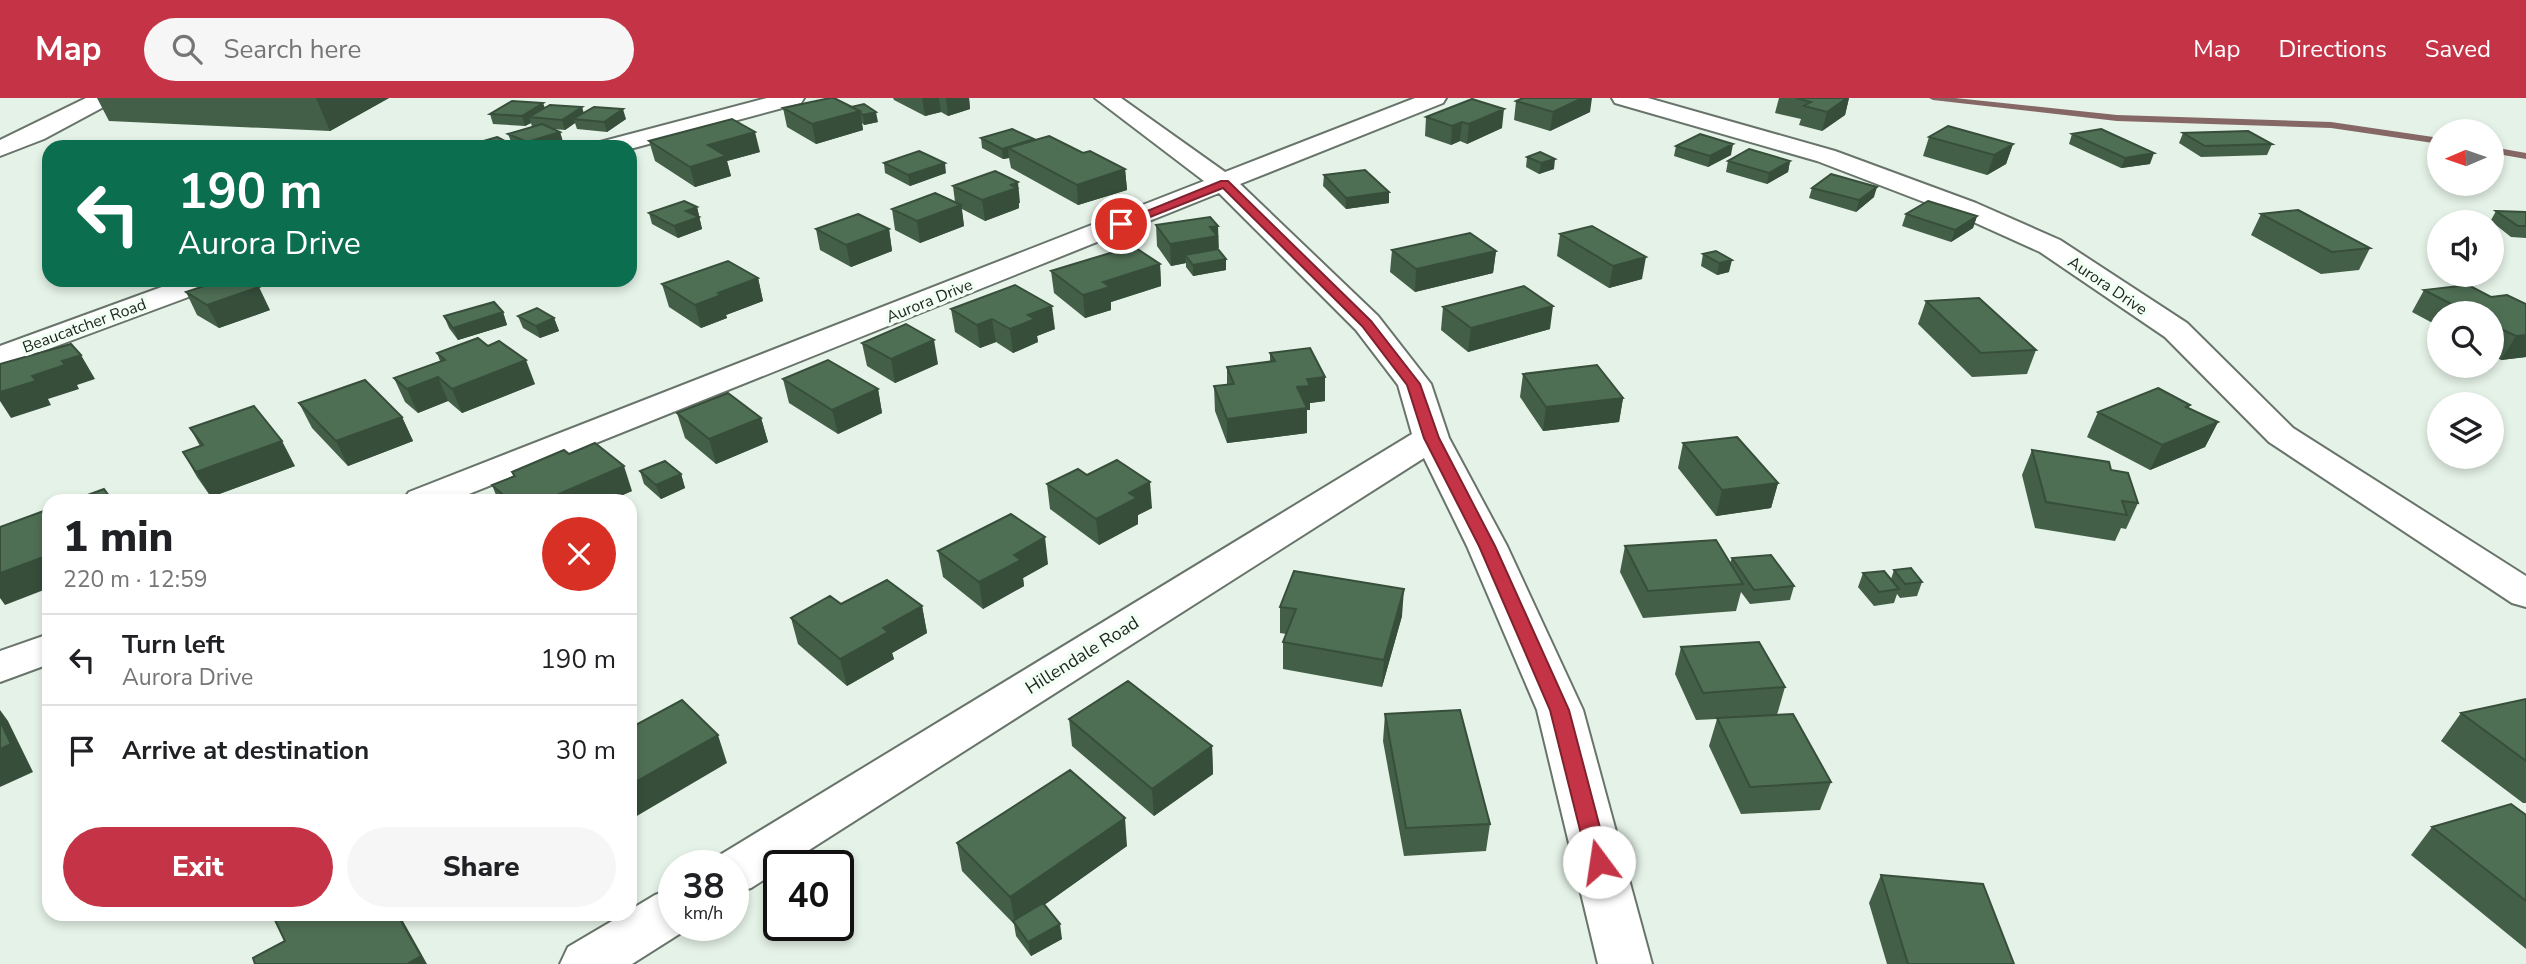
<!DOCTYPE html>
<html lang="en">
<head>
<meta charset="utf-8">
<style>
  body { margin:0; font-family:"Nunito Sans",sans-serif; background:#f6f6f6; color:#202124; height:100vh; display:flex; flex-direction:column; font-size:26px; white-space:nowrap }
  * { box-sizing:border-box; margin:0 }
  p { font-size:23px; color:#757577 }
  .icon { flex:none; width:38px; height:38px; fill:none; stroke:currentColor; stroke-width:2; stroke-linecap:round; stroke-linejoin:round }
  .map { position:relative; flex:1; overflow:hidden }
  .sheet { position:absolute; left:42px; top:396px; width:595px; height:427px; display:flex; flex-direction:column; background:#fff; border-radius:21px; box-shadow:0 4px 10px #0003 }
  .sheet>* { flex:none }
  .top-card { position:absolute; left:42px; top:42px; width:595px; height:147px; border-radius:21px; box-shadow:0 4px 10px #0003; background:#0b6e4f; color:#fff; overflow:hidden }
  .needle { width:46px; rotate:268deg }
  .controls { position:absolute; left:2427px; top:21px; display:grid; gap:14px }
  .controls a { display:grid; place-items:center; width:77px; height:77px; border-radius:50%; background:#fff; box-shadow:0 4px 10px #0003; font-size:35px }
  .speed { position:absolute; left:658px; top:752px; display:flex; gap:14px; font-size:35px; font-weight:700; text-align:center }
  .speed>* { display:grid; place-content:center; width:91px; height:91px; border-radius:50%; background:#fff; box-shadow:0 4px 10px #0003; line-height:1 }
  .speed small { font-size:18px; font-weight:400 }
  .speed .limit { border:4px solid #111; border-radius:10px; background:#fff; color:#111 }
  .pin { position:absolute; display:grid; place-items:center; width:60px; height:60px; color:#fff; margin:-30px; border:4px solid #fff; border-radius:50%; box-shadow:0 2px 7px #0007 }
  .me { position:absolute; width:77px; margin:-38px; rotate:346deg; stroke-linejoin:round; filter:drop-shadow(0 0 5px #0008) }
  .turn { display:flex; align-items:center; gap:24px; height:147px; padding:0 21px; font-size:32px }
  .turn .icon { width:91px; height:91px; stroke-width:2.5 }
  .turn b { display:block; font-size:49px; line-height:60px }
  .round { display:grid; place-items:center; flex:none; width:74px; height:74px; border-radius:37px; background:#f6f6f6 }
  .head { display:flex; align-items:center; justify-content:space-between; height:119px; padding:0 21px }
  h1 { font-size:42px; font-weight:800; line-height:52px }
  .button { display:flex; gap:14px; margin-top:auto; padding:14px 21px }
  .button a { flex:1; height:80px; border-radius:42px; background:#c43446; color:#fff; font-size:28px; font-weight:800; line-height:80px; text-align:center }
  .button a+a { background:#f6f6f6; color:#202124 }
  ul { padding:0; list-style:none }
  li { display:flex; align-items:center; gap:21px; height:91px; padding:0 21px; border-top:2px solid #e0e0e0 }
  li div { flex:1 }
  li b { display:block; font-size:26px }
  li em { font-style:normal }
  header { display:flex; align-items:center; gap:42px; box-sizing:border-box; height:98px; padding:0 35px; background:#c43446; color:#fff }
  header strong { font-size:33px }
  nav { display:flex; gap:38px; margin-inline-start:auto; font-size:24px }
  .search { width:490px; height:63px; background:#f6f6f6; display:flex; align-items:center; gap:18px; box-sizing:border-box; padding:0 24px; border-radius:38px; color:#757577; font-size:26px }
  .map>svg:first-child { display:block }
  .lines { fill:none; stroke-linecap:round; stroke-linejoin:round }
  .stream { fill:#856765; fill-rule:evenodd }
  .minor-casing { stroke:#68746a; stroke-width:4 }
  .minor { fill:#fff; fill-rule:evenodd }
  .wall { fill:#445f48 }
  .shaded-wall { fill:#374e3b }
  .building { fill:#4f6f54; stroke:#374e3b; stroke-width:2 }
  .route { fill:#c43446; stroke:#7f222e; stroke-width:2 }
  .labels { text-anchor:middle; stroke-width:7; stroke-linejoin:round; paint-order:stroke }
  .far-street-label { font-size:16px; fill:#1e221e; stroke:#f2fff4 }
  .street-label { font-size:18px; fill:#1e221e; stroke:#f2fff4 }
</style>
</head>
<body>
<header>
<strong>Map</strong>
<div class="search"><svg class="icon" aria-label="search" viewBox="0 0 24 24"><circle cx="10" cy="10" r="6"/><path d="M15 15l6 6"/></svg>Search here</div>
<nav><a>Map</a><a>Directions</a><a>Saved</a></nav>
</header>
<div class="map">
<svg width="2526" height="866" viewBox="0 0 2526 866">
  <rect width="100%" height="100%" fill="#e5f2e7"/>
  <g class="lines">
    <!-- stream -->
    <path class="stream" d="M1929,0H1955L2117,17L2331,24L2440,40V46L2331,30L2117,23L1933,2Z
      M2492,49L2526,55V61L2492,55Z"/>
    <!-- minor casing -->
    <g class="minor-casing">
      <path id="minor" d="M86,0H114L111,5L44,41L0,58V42Z
        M767,0H804L801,5L630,51L597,49L600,44Z
        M1095,0H1121L1225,74L1415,0H1446L1443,5L1240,86L1378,218L1431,286L1449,340L1507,448L1583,612L1652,866H1598L1537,612L1467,448L1424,360L784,768H779V772L751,790L733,795V768H711L715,760L1412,336L1398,287L1356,232L1219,95L454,402H403L409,394L1204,83Z
        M1612,0H1648L1835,53L1976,105L2060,142L2187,225L2293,330L2526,478V509L2512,505L2269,344L2165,239L2040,154L1958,117L1817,63L1615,5Z
        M181,182H223L218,188L0,269V248Z
        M49,536V566L0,584V553Z
        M674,790V828H692L632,866H560L568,849L624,816H630V812L655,797Z"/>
    </g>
    <!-- minor -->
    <use href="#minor" class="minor"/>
  </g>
  <!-- wall -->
  <path class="wall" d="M97,0H389L330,33L109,23Z
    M830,0L878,24L864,27L862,25L863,32L816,46L787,29L783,10Z
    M893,0H969L970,11L948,18L941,14L925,18L894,2Z
    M1779,0H1849L1845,17L1822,33L1799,27L1801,21L1775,15Z
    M1516,3L1590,14L1550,33L1514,22Z
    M582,9L583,15L626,21L607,34L577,31L575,25L565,32L553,31L560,34L563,44L547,49H518L514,47L515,49H463L512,46L508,36L532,29L531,25L525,28L493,26L490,16L545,10Z
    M1426,19L1502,30L1467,46L1460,43L1451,47L1425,38Z
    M2183,35L2272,46L2267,57L2201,59L2179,45Z
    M2072,36L2150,66L2121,70L2069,46Z
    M1929,39L2013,46L2006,66L1987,77L1923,58Z
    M981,40L1034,42L1083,55L1125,71L1127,92L1078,107L1011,70L1009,60L1003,61L982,50Z
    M649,43L760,54L727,63L731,78L695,89L655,63Z
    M1676,48L1731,57L1708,69L1674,58Z
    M1527,59L1554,71L1539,76L1526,69Z
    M1728,63H1790L1788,74L1767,86L1726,74Z
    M884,65L946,75L910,88L885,75Z
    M1324,77L1389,94V105L1346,111L1323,88Z
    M953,88L1020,105H1019V110L985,123L962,111L964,128L920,145L895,132L892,111L955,104Z
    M1812,90L1874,99L1856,114L1809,100Z
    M697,109L702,131L678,140L652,126L649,115Z
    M2496,113L2526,114V140L2511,139L2492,124H2490Z
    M1906,116L1977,118L1973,130L1951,144L1902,128Z
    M2261,116L2370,150L2359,172L2321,176L2251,137Z
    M1156,127L1218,128L1219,150H1218V151L1226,172L1193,178L1186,169V165L1171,168L1157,148Z
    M816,131H889L892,153L851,169L820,152Z
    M1560,136L1642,181L1609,190L1557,158Z
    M1392,152L1496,153L1493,175L1415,194L1390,174Z
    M1716,153L1729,174L1717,177L1701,168L1703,156Z
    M1160,166L1161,188L1111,204V212L1085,220L1054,195L1051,173Z
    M758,180L763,203L726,217L727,220L701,230L669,209L662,186Z
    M2424,192L2491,199L2507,197L2526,259L2501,262L2492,257V215H2440V229L2412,214Z
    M186,194L270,212L219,230L197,217Z
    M1926,203L2036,252L2027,276L1972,279L1918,226Z
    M1443,209L1550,231L1468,254L1441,232Z
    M951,211L1055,231L1037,238L1038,244L1013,255L996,244L980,250L955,234Z
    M503,214L507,227L458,242L449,230L444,218Z
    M518,218L554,220L559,233L540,240L523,230Z
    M2440,230V240L2435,238Z
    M862,245L938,266L895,285L867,268Z
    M437,255L535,286L462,315L448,303L418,315L405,304L394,280L440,263Z
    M1270,255L1325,303L1310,305V312H1307V335L1227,345L1215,313L1214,288L1227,287V269L1270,264Z
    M1523,276L1623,300L1619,324L1543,333L1520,299Z
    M783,281L878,291L882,315L838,336L789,305Z
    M299,305L402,319L413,343L348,368L312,330Z
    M2098,314L2218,324L2205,349L2150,372L2087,339Z
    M677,315L761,320L768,344L716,366L685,340Z
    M190,330L295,368L211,399L197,379L183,354L200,348Z
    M1683,345L1778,385L1771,410L1716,418L1678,370Z
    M2032,352L2138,405L2126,431L2121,430L2115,443L2035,430L2022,377Z
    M569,356L632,393L611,402H498L492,387L513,378L512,374Z
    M640,373L681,376L685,390L661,401L644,386Z
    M1087,377L1152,410L1138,417V426L1099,447L1050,411L1047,386Z
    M1625,448L1730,465L1732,460L1794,488L1790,502L1750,506L1741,494L1736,513L1643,520L1620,474Z
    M938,453L1048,466L1023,480L1024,488L983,511L943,479Z
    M1894,472L1922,484L1917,498L1900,500L1897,496L1894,505L1874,508L1858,489L1863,475L1891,481Z
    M841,506L922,508L927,535L892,555L894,561L847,588L798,546L791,520Z
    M1280,509L1402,518L1382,589L1283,571V544L1286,536L1280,535Z
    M1681,549L1785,589L1777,617L1831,684L1820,712L1741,716L1709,648L1717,621L1696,622L1675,576Z
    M2526,601V705H2523L2441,643L2461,615Z
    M1385,616L1490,726L1486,753L1404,758L1383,643Z
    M1069,621L1212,648L1213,676L1154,718L1072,648Z
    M2526,717V851L2411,757L2432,729Z
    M957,745L1127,748L1044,807L1062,841L1031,858L1016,838L1014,826L962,773Z
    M1881,777L2014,866H1887L1869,805Z"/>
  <!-- shaded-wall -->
  <path class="shaded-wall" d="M316,0H389L330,33Z
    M922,0H939L941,14L925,18Z
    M946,0H969L970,11L948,18Z
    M1582,0H1592L1590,14L1550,33L1553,14Z
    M1847,0H1849L1845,17L1822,33L1827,14Z
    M543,5L547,15L529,19L531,25L525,28L522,18Z
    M582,9L585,19L573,21L575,25L565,32L562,22Z
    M623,11L626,21L607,34L604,24Z
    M1504,11L1502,30L1467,46L1469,26Z
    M860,13L863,32L816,46L812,26Z
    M876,14L878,24L864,27L863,17Z
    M1462,24L1460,43L1451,47L1452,28Z
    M560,34L563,44L547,49H528L527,44Z
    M755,34L760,54L727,63L731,78L695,89L690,69L708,47Z
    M1034,41L1008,50L1009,60L1003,61L1002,51Z
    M1733,46L1731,57L1708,69L1710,58Z
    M2013,46L2006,66L1987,77L1994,57Z
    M2154,55L2150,66L2121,70L2125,60Z
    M1555,61L1554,71L1539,76L1541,65Z
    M1790,63L1788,74L1767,86L1769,75Z
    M945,65L946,75L910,88L908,77Z
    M1125,71L1127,92L1078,107L1077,87Z
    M1018,84L1020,105H1019V110L985,123L982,102L1011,87Z
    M1877,89L1874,99L1856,114L1859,102Z
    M1389,94V105L1346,111V100Z
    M961,107L964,128L920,145L917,123Z
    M697,109L702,131L678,140L674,128L686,113Z
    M1977,118L1973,130L1951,144L1955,132Z
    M1218,128V160L1185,157L1186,165L1171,168L1170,146L1210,129Z
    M889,131L892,153L851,169L846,147Z
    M1496,153L1493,175L1415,194L1416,171Z
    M1646,159L1642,181L1609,190L1613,168Z
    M1226,161V172L1193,178V167Z
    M1732,162L1729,174L1717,177L1719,165Z
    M1160,166L1161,188L1111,204V212L1085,220L1083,197L1103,184Z
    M758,180L763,203L726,217L727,220L701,230L695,207L718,195Z
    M259,189L270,212L219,230L207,207Z
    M1052,208L1055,231L1037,238L1038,244L1013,255L1010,231L1028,217Z
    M1553,208L1550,231L1468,254L1471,230Z
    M503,214L507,227L458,242L453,230Z
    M554,220L559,233L540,240L536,228Z
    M992,221L996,244L980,250L977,227Z
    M2526,228V259L2501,262L2516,238Z
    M2492,229H2497L2492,237Z
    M934,242L938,266L895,285L891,261Z
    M81,257L95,281L77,287L79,291L48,301L51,307L11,320L0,303V294L62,263Z
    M526,262L535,286L462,315L452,291Z
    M438,279L448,303L418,315L407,291Z
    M1325,279V303L1310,305V312H1307V335L1227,345V321L1297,289L1307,281Z
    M878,291L882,315L838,336L832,312Z
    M1623,300L1619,324L1543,333L1546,309Z
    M402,319L413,343L348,368L336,343Z
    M761,320L768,344L716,366L709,341Z
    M2218,324L2205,349L2150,372L2162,347Z
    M282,343L295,368L211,399L196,374Z
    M624,368L632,393L611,402H545Z
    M681,376L685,390L661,401L656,387Z
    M1150,384L1152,410L1138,417V426L1099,447L1096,421L1129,395Z
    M1778,385L1771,410L1716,418L1722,392Z
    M1045,439L1048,466L1023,480L1024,488L983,511L979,484L1014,457Z
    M49,457V490L5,507L0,500V475Z
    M1404,491L1402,518L1382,589L1384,562Z
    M922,508L927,535L892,555L894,561L847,588L840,561L883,530Z
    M0,612L8,623L33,674L0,689Z
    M718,637L727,665L630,722V687Z
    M1212,648L1213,676L1154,718L1152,691Z
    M1125,720L1127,748L1016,827L1015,825L1010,799Z
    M397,816H399L427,866H407Z
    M1060,826L1062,841L1031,858L1028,844Z"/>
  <!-- building -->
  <path class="building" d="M830,0H834L860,13L812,26L783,10Z
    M1523,0H1582L1553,14L1516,3Z
    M1796,0H1847L1827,14L1804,8L1811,4Z
    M1472,1L1504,11L1469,26L1462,24L1452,28L1426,19Z
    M512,3L543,5L522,18L490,16Z
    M864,6L876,14L863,17L860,15V13L851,9Z
    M550,7L582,9L562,22L529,19Z
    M594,9L623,11L604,24L573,21Z
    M732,21L755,34L708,47L726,58L690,69L649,43Z
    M542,26L560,34L527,44L508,36Z
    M1948,28L2013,46L1994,57L1929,39Z
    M1012,31L1034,41L1002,51L981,40Z
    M2101,31L2154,55L2125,60L2072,36Z
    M2248,33L2272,46L2205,48L2183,35Z
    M1700,36L1733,46L1710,58L1676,48Z
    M1049,38L1083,55L1090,53L1125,71L1077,87L1008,50Z
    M497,39L515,48L510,49H463Z
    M1749,51L1790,63L1769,75L1728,63Z
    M919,53L945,65L908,77L884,65Z
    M1540,54L1555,61L1541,65L1527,59Z
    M1365,72L1389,94L1346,100L1324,77Z
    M995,73L1018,84L1011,87L1017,90L982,102L953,88Z
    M1831,76L1877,89L1859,102L1812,90Z
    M935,95L961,107L917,123L892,111Z
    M684,103L697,109L686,113L699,119L674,128L649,115Z
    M1928,103L1977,118L1955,132L1906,116Z
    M2298,112L2370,150L2332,154L2261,116Z
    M2496,113L2526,114V128H2518Z
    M858,116L889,131L846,147L816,131Z
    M1210,119L1218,128L1210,129L1217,138L1170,146L1156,127Z
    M1592,128L1646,159L1613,168L1560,136Z
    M1470,135L1496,153L1416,171L1392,152Z
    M1133,148L1160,166L1103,184L1110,189L1083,197L1051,173Z
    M1218,151L1226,161L1193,167L1185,157Z
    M1716,153L1732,162L1719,165L1703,156Z
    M728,163L758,180L718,195L721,197L695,207L662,186Z
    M222,182H246L259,189L207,207L186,194Z
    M1015,187L1052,208L1028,217L1035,221L1010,231L992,221L977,227L951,211Z
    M2468,187L2491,199L2507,197L2526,206V237L2516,238L2497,229H2492V215H2449L2465,213L2424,192Z
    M1524,188L1553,208L1471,230L1443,209Z
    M1979,200L2036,252L1981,255L1926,203Z
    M494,204L503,214L453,230L444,218Z
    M537,210L554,220L536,228L518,218Z
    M906,226L934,242L891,261L862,245Z
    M478,240L488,248L499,243L526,262L452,291L438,279L407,291L394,280L445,262L437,255Z
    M71,246L81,257L62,263L65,267L32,278L36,283L0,294V266Z
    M1310,250L1325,279L1307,281L1310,288L1297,289L1307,310L1227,321L1214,288L1234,286L1227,269L1275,263L1270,255Z
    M828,262L878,291L832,312L783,281Z
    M1597,267L1623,300L1546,309L1523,276Z
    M365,282L402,319L336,343L299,305Z
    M2158,290L2190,307L2186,309L2218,324L2162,347L2098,314Z
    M728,295L761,320L709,341L677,315Z
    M254,308L282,343L196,374L183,354L203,347L190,330Z
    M1737,339L1778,385L1722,392L1683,345Z
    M595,345L624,368L545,402H509L492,387L515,378L512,374L564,352L569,356Z
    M2032,352L2109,364L2111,372L2128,375L2138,405L2122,403L2127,417L2046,404Z
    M1117,362L1150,384L1129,395L1137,400L1096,421L1047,386L1078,371L1087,377Z
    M665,363L681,376L656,387L640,373Z
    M104,391L112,402H74Z
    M49,411V457L0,475V429Z
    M1011,416L1045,439L1014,457L1021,462L979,484L938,453Z
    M1716,442L1743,486L1648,493L1625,448Z
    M1771,457L1794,488L1754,492L1732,460Z
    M1911,470L1922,484L1905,486L1894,472Z
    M1294,473L1404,491L1384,562L1283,544L1296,511L1280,509Z
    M1884,473L1899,491L1879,494L1863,475Z
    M887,482L922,508L883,530L888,534L840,561L791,520L830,498L841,506Z
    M1759,544L1785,589L1703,595L1681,549Z
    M1128,583L1212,648L1152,691L1069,621Z
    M2526,601V663L2461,615Z
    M682,602L718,637L630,687V630Z
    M1460,612L1490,726L1406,730L1385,616Z
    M1793,616L1831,684L1750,689L1717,620Z
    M0,623L11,646L0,651Z
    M1070,672L1125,720L1010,799L957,745Z
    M2511,706L2526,717V803L2432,729Z
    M1881,777L1983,786L2014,866H1908Z
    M1043,805L1060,826L1028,844L1013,823Z
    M272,816H397L421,858L407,866H255L253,860L285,843Z"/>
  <!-- route -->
  <path class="route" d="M1221,83H1228L1371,223L1420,286L1439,340L1495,448L1569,612L1609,764L1606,770L1599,773L1591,770L1588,764L1550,612L1479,448L1424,340L1407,287L1362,228L1223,90L1125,129L1115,126Z"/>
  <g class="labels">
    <!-- far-street labels -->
    <g class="far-street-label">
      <text transform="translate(2108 187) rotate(34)" y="6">Aurora Drive</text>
      <text transform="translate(929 202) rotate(-22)" y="6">Aurora Drive</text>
      <text transform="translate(84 227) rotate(-20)" y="6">Beaucatcher Road</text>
    </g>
    <!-- street labels -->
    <g class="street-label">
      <text transform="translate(1082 557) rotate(-32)" y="6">Hillendale Road</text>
    </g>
  </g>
</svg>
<div class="controls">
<a><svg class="needle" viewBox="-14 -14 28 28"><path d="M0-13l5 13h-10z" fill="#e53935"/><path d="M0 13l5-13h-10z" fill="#757577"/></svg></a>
<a><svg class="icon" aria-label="sound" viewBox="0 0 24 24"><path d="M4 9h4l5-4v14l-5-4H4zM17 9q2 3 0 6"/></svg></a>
<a><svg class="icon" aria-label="search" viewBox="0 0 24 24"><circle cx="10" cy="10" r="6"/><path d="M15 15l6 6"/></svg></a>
<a><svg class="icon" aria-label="layers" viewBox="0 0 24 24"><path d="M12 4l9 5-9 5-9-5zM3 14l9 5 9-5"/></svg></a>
</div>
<div class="speed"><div>38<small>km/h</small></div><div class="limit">40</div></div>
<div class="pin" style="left:1121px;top:126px;background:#d93025"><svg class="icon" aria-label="arrive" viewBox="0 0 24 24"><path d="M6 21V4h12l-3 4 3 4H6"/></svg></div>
<svg class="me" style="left:1599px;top:764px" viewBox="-20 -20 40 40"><circle r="19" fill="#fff"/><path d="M0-13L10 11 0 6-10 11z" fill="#c43446"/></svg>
<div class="top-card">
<div class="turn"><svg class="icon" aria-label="left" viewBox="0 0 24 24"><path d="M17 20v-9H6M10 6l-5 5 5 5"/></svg><div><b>190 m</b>Aurora Drive</div></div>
</div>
<section class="sheet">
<div class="head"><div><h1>1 min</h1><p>220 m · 12:59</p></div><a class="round" style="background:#d93025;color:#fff"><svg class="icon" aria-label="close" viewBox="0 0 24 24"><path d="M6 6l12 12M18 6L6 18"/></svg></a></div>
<ul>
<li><svg class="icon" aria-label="left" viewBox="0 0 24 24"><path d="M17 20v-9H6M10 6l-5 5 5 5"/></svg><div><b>Turn left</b><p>Aurora Drive</p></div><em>190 m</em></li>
<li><svg class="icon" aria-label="arrive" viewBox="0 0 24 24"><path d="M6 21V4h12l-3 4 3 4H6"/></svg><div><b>Arrive at destination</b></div><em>30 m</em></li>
</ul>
<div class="button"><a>Exit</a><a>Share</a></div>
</section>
</div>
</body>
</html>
